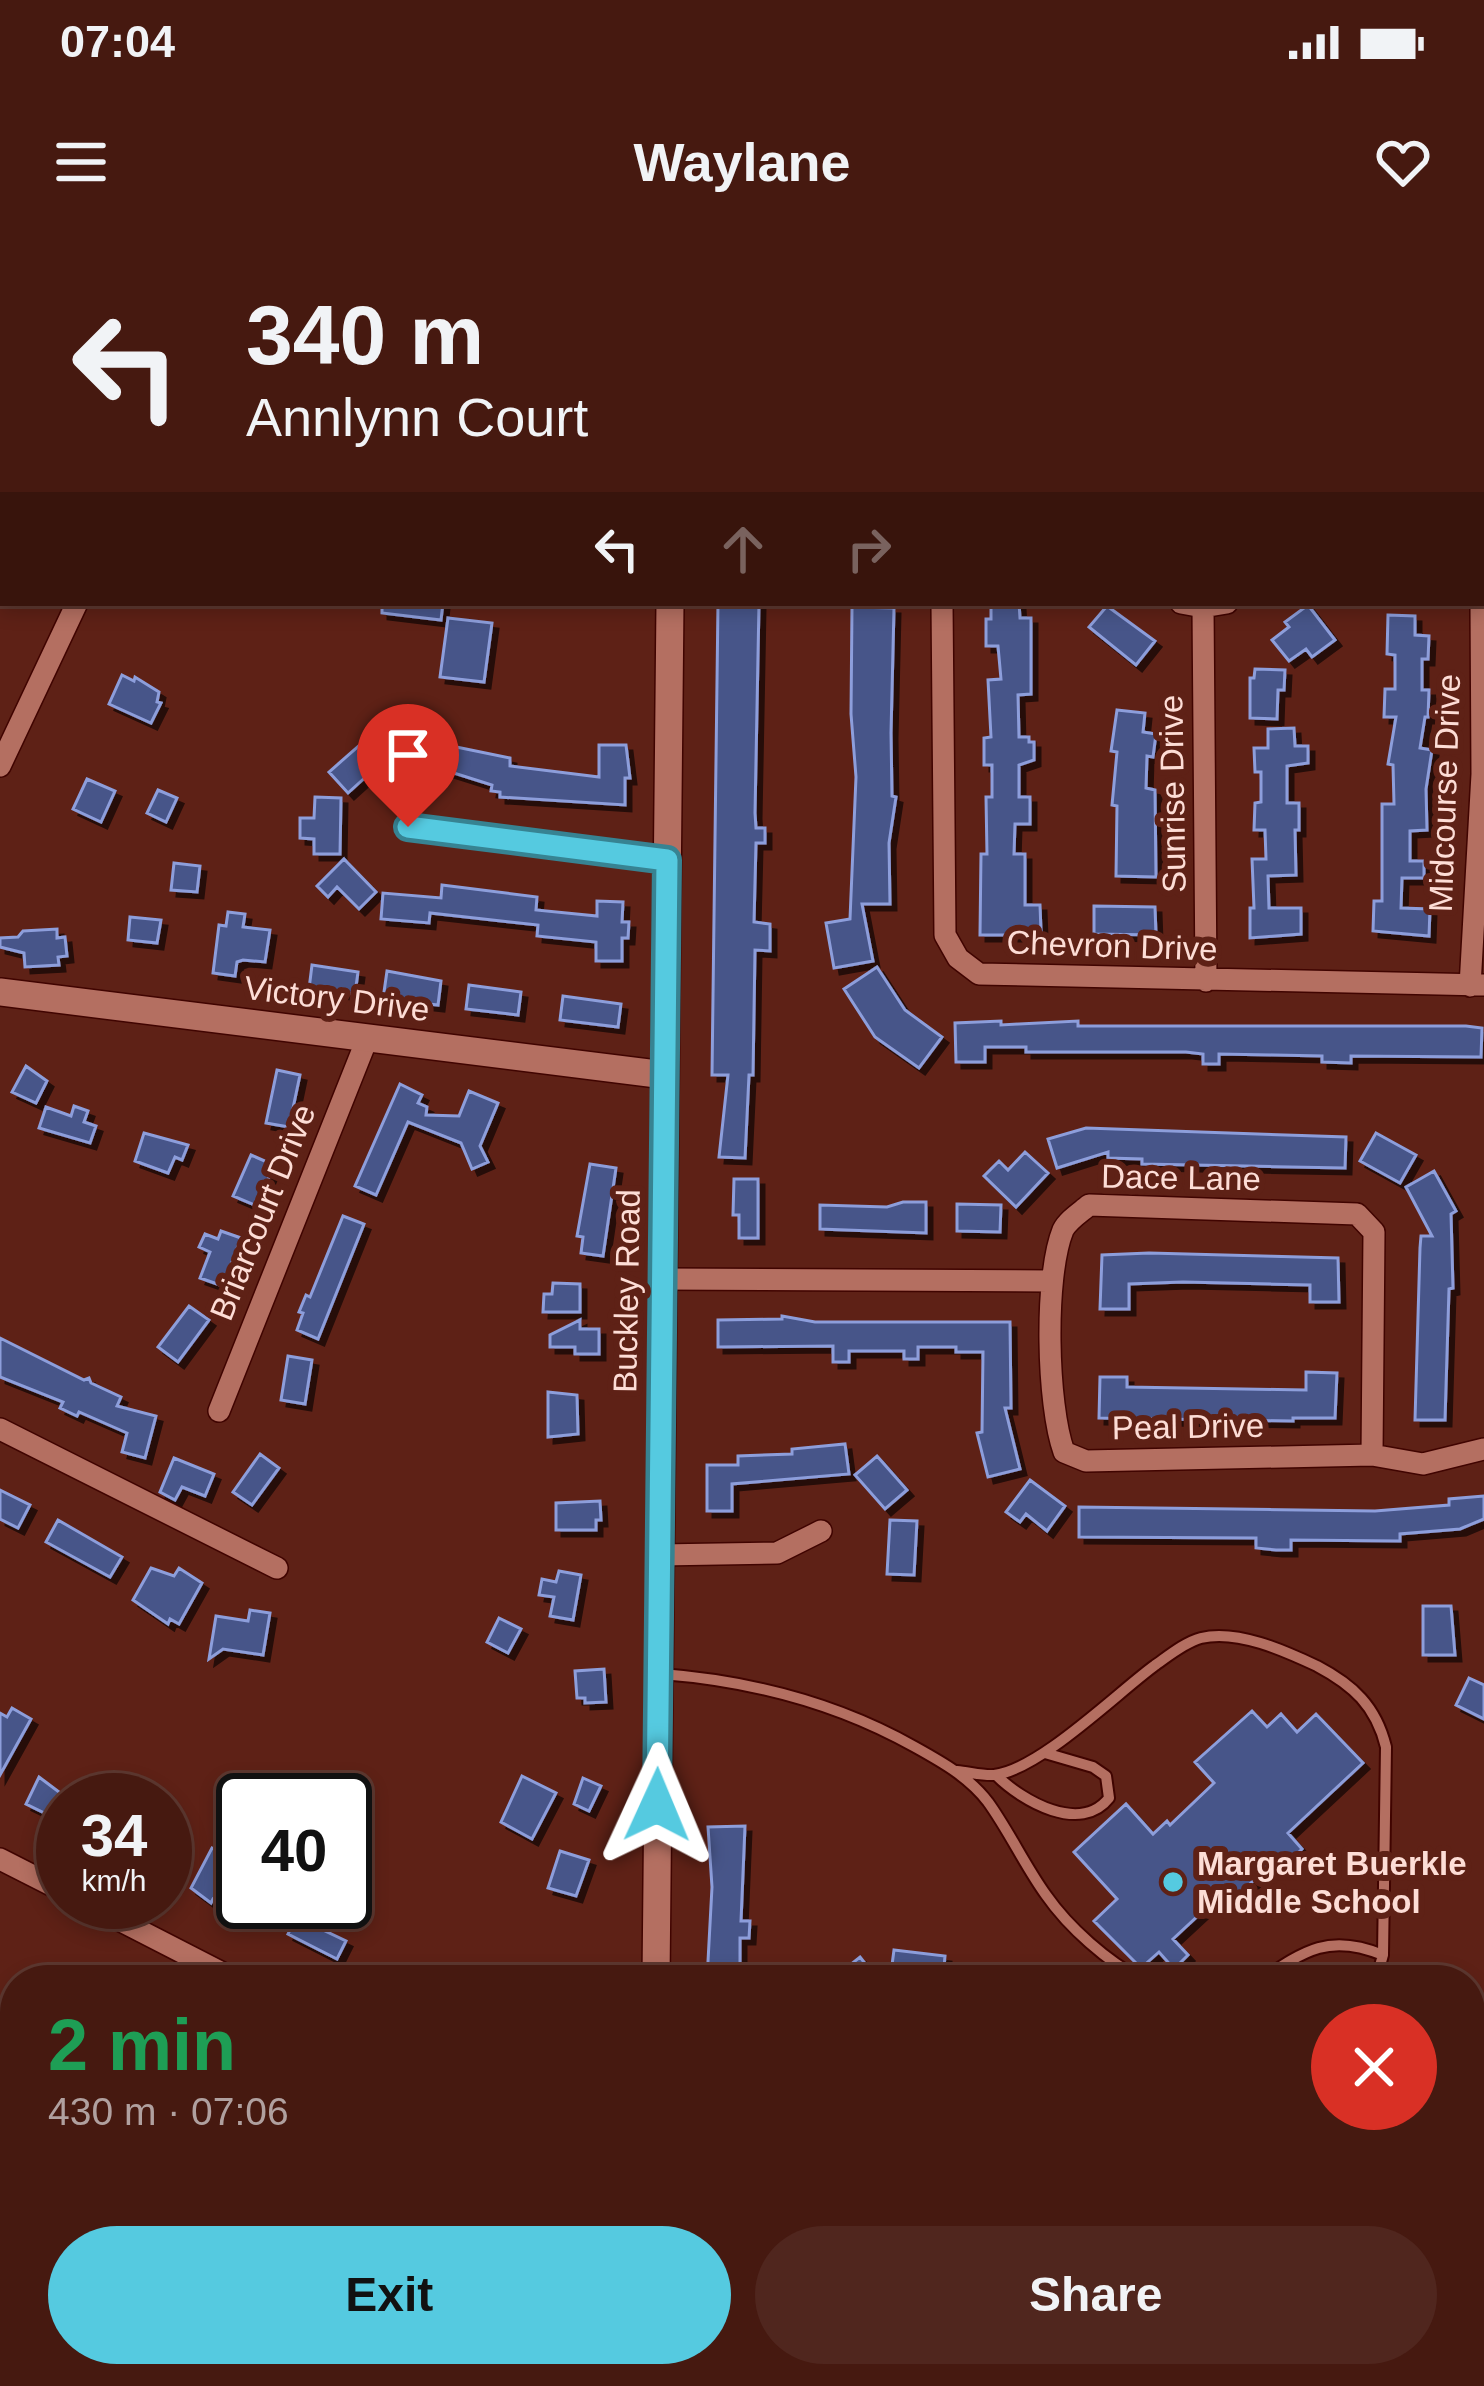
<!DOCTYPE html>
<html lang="en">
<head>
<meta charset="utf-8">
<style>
  body { margin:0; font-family:Helvetica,sans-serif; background:#50261e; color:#f1f3f6; height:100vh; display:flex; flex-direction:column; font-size:45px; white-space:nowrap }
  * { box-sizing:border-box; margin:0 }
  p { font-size:39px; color:#b0a09f }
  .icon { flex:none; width:66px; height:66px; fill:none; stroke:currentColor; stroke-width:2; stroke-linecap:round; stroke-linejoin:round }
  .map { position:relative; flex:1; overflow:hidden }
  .sheet { position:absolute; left:0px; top:1725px; width:1485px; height:423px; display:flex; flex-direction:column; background:#461910; border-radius:48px 48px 0 0; box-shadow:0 6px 18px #0003,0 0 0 3px #5e3830 }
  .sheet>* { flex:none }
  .banner { position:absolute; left:0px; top:0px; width:1485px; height:366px; box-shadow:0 6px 18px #0003,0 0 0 3px #5e3830; background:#461910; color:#f1f3f6; overflow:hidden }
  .speed { position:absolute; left:36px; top:1533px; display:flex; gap:24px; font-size:60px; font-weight:700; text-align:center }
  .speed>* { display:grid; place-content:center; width:156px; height:156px; border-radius:50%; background:#461910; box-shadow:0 6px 18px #0003,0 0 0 3px #5e3830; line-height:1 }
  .speed small { font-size:30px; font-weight:400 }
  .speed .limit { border:6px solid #111; border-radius:18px; background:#fff; color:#111 }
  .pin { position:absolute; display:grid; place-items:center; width:102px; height:102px; color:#fff; margin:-123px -51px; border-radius:50% 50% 50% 0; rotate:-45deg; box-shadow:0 0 12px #0007 }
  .pin .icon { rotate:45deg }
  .me { position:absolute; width:132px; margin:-66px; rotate:1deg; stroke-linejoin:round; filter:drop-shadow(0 0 9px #0008) }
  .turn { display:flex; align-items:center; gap:42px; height:252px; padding:0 48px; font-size:54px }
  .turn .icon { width:156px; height:156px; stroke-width:2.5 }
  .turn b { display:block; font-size:84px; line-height:102px }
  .lanes { display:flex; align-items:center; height:114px; padding:0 48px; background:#0003; justify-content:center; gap:60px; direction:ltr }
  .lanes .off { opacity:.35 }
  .round { display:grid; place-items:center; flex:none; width:126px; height:126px; border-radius:63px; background:#50261e }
  .overview { display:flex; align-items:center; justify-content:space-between; height:204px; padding:0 48px }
  h1 { font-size:72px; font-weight:700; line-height:90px; color:#1e9e55 }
  .cta { display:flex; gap:24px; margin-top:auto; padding:24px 48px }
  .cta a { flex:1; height:138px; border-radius:72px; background:#55cae0; color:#111; font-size:48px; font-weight:700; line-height:138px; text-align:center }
  .cta a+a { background:#50261e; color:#f1f3f6 }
  .status { display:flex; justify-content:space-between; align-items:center; height:84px; padding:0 60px; background:#461910; direction:ltr }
  .status svg { height:33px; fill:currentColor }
  header { display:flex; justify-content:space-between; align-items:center; height:156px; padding:0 48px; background:#461910; font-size:54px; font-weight:700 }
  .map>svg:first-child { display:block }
  .building { fill:#475489; stroke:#8d9edb; stroke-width:3; filter:url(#shadow) }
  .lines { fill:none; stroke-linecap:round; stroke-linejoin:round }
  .service-casing { stroke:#400400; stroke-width:14 }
  .minor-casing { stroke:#400400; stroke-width:24 }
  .tertiary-casing { stroke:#400400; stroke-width:30 }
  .service { stroke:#b46f61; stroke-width:10 }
  .minor { stroke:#b46f61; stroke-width:21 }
  .tertiary { stroke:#b46f61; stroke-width:27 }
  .route-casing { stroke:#378392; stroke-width:30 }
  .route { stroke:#55cae0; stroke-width:21 }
  .poi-dot { fill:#55cae0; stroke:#5e2116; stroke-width:4.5 }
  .labels { text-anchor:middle; stroke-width:12; stroke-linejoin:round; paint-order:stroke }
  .street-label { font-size:33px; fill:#fdddd6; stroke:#5e2116 }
  .poi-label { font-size:33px; font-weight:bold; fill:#fdddd6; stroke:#5e2116; text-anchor:start }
</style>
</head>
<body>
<div class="status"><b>07:04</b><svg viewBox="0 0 49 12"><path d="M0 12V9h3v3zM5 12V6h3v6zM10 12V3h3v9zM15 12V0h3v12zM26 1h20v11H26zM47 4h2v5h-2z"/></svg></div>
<header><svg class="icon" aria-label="menu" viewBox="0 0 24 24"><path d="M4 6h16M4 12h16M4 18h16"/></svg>Waylane<svg class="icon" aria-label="heart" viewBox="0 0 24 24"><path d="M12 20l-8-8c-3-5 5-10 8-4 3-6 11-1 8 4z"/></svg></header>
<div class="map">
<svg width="1484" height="2146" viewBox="0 0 1484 2146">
  <defs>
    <filter id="shadow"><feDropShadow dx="6" dy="6" stdDeviation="0" flood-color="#0009"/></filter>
  </defs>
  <rect width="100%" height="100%" fill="#5e2116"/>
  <!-- building -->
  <path class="building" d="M382,363H443L441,380L382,373Z
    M718,363H759L755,573L756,588H765V603H756L754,682L770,684V711L755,710L753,835H749L745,918L719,917L728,835H712Z
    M991,363H1019L1020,378H1031V454L1018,455L1019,497H1029V502H1034V520L1019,525V557H1030V584H1015L1014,614H1025V665H1040L1041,692H1021V695H980L981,614H987L986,557H992V525H984V498L991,497L988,440L1001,439L998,406H986V379H991Z
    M1308,365L1335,400L1312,417L1306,409L1289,421L1272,400L1289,387L1285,382Z
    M1107,366L1155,401L1136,425L1089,387Z
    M852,367L894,368L891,493L892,556L896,557L889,603L890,664H862L873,721L834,728L826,683L850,679L856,537L851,474Z
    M1388,375L1415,376V395L1429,396L1428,419H1422V450H1429L1428,477H1425L1420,508L1432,510L1426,549L1427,590L1410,591V621H1424V638H1402L1401,668L1430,669L1429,696L1373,691L1374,661H1382V564H1394L1393,525L1388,524L1396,477H1384L1385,449H1395V415L1387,414Z
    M448,378L492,383L484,442L440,437Z
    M1255,429L1285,430L1284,450H1278L1277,479L1250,478V438H1254Z
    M122,435L134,441L135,437L159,452L157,462L161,463L151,483L109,464Z
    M1117,470L1145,473L1143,492L1156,494L1153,517L1147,516L1146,548L1155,550L1156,637L1116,636L1117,566L1112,565L1117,512L1111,511Z
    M388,484H404V491H433L432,502L510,518V526L599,537V505H626L630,538H625V565L500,557V552L491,551L492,545L438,528L441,518H387Z
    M1294,488L1295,506H1308V523L1287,526V563H1299V590H1295L1296,635L1268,636L1269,668H1301V694L1250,698V668H1254L1252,619H1266L1265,590H1254L1255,563L1261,562V532H1255L1254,508H1268V489Z
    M362,503L381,523L348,553L329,532Z
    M87,539L115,551L101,582L73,569Z
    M158,550L177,558L166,582L147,573Z
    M315,557L341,558L340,614H314V599L300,598V578H314Z
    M344,619L376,652L359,669L337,647L328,657L317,646Z
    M174,623L200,626L197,652L171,650Z
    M442,645L537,657L536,670L597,676V661L623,662L622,682H629L628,698H622V721H596V702L537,696L538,685L430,673L429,683L381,679L383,653L441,658Z
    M1094,666L1155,667L1156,695L1094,694Z
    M228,672L245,674L243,687L270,690L265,722L243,720L237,722L235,736L213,733L219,685L226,686Z
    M130,677L161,680L157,703L128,700Z
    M57,689V698L65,697L67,716L58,717L59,725L25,727L24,713L0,707V698L18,697L23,691Z
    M312,725L358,732L355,754L309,749Z
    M877,727L905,770L942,797L919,828L875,797L844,749Z
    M387,731L441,741L438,765L383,759Z
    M469,745L521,752L518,775L466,769Z
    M563,756L621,764L618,787L560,780Z
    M1001,781V785L1078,781V786H1466L1482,788L1481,817L1351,816V823L1322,822V816L1219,814V824H1203V814L1186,812H1026V807H985V822H956L955,783Z
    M26,826L47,841L36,863L12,852Z
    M277,830L300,835L289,887L266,883Z
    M400,844L422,855L418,863L427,867L426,875L459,876L469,851L498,863L480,906L488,922L472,929L461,903L408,882L376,955L355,946Z
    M74,866L88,871L84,882L96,886L90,903L39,888L46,867L71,876Z
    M1086,888L1346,897L1345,928L1142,924V919L1108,918V912L1057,928L1048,899Z
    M144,893L188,905L182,920L175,917L168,933L135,921Z
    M1376,893L1416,915L1400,943L1360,921Z
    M1025,912L1048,933L1016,967L984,936L999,921L1008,930Z
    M251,915L274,925L257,966L233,956Z
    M590,924L616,928L603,1016L581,1013L583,997L577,996Z
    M1434,931L1456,971L1451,974L1453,1048L1449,1049L1445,1180H1415L1420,1008L1421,996H1432L1406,947Z
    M734,939H758V998H739V975H733Z
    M903,962H926V993L820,989V965L887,967Z
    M957,964L1001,965L1000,992L957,991Z
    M343,976L364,984L318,1099L297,1090L303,1073L299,1072L306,1055L310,1057Z
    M221,991L241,998L223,1046L200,1038L210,1012L199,1007L205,994L218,999Z
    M1149,1013L1338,1018L1339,1062H1310V1045L1183,1042L1129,1044V1069H1100L1102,1015Z
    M553,1043L580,1044V1072H543L544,1054H552Z
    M189,1066L209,1080L178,1122L158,1107Z
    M782,1076L815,1082H1010L1011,1168H1005L1020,1229L988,1237L977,1193L982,1192L983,1112H956V1107H918V1119H904V1111H849V1122H833V1106L718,1107V1080L782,1079Z
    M580,1080V1089H599V1114H575V1107H550V1095Z
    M0,1098L84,1140L89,1138L91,1143L121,1157L117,1166L156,1176L145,1218L122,1212L127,1193L79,1172L77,1176L60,1168L63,1162L0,1137Z
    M288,1116L312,1120L305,1164L281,1160Z
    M1306,1132L1337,1133L1335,1178H1293V1181L1099,1178L1100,1137H1127V1147L1306,1150Z
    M548,1152L577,1155L578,1194L548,1197Z
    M845,1204L849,1234L732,1244V1271H707V1225H738V1216L792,1214V1209Z
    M260,1214L279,1228L252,1265L233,1252Z
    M877,1216L907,1250L885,1269L855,1235Z
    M174,1218L214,1234L205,1256L182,1247L175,1260L160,1252Z
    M1030,1240L1065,1266L1047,1291L1026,1274L1020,1282L1006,1272Z
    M0,1250L30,1265L18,1288L0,1279Z
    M1484,1256V1279L1460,1289L1400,1294V1301L1291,1300V1310H1276L1256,1308V1298L1079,1297V1267L1375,1271L1449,1265V1259Z
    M600,1261L601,1280H596V1290H556V1263Z
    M58,1280L122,1317L110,1337L46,1302Z
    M890,1280L917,1281L914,1335L887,1334Z
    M151,1328L174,1336L179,1328L202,1343L179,1384L170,1379L168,1384L133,1360Z
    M559,1331L581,1335L573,1380L550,1376L554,1357L539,1355L542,1339L556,1342Z
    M1423,1366H1451L1455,1415H1423Z
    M250,1370L270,1373L263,1415L223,1409L209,1419L216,1376L248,1381Z
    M499,1378L521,1389L508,1413L487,1402Z
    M604,1429L606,1462L585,1463V1458H577L575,1431Z
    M1469,1438L1484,1445V1479L1456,1465Z
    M12,1468L31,1479L0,1535V1473L7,1477Z
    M1252,1471L1267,1487L1281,1474L1297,1492L1316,1474L1363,1523L1288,1593L1302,1609L1288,1623L1281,1615L1237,1656L1229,1647L1173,1699L1188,1715L1174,1729L1159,1712L1141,1728L1094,1681L1117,1659L1074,1612L1126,1564L1153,1594L1167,1581L1170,1585L1214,1543L1195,1522Z
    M522,1536L556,1553L532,1599L501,1582Z
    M39,1537L63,1555V1582L26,1564Z
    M583,1538L601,1546L589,1571L574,1564Z
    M745,1586L741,1681H750L749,1698H740V1740H707L712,1647L708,1587Z
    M212,1608L232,1618L228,1635L243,1643V1673L213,1659L211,1663L191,1648Z
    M560,1611L589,1620L576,1656L548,1648Z
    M300,1670L322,1682L319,1688L346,1701L337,1719L288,1694Z
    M894,1710L945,1716L944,1727L971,1740H890Z
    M860,1717L878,1740H831Z"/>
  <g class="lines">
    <!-- service casing -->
    <g class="service-casing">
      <path id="service" d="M662,1434C752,1441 837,1463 915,1507C942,1522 969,1537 988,1562C1009,1591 1025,1626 1046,1655C1069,1688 1107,1721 1142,1740
        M957,1531C969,1532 983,1536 994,1535C1039,1530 1116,1454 1154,1426C1167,1417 1185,1402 1201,1398C1237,1389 1285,1411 1317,1426C1353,1445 1376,1466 1386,1507L1383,1715L1376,1740
        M996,1535C1023,1562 1081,1594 1109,1558L1106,1536L1093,1527L1045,1513
        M1261,1740C1305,1710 1330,1693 1383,1715"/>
    </g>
    <!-- minor casing -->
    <g class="minor-casing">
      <path id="minor" d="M196,0L204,3
        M1480,0V3
        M944,3V0
        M1215,3L1216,0
        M1482,107H1484
        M1482,316H1484
        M942,363L945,695L958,718L979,734L1484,745
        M1181,363L1203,367L1227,363
        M1203,367L1206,741
        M0,526L77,363
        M408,587L667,620
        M1470,746L1482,534L1481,363
        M662,1039L1050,1041
        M219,1171L367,799
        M0,1189L277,1328
        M1372,1215L1374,992L1357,974L1089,965C1081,972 1068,980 1063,990C1044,1037 1047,1165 1064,1212L1086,1221L1372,1215L1423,1224L1484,1209
        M660,1315L777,1313L821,1291
        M0,1619L63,1651
        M84,1662L236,1740
        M1102,2133L1107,2146
        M1484,2146V2134"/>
    </g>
    <!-- tertiary casing -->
    <g class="tertiary-casing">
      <path id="tertiary" d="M674,3V0
        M0,752L665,835
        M656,1740L670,363
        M651,2146V2133"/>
    </g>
    <!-- service -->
    <use href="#service" class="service"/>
    <!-- minor -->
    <use href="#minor" class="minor"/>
    <!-- tertiary -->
    <use href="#tertiary" class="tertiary"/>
  </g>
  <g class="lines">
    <!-- route casing -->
    <g class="route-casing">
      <path id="route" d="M408,587L667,620L657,1565"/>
    </g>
    <!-- route -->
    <use href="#route" class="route"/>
  </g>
  <!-- markers -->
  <circle class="poi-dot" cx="1173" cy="1642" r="12"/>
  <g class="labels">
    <!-- street labels -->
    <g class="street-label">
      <text transform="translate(1444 553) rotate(-88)" y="12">Midcourse Drive</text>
      <text transform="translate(1172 554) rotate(-91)" y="12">Sunrise Drive</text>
      <text transform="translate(1112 705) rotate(2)" y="12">Chevron Drive</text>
      <text transform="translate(337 758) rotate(7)" y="12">Victory Drive</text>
      <text transform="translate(1181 937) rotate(1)" y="12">Dace Lane</text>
      <text transform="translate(262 972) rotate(-68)" y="12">Briarcourt Drive</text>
      <text transform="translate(626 1051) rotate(-89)" y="12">Buckley Road</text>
      <text transform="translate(1188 1186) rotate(-1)" y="12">Peal Drive</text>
    </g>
    <!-- poi labels -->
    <g class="poi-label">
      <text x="1197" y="1635">Margaret Buerkle<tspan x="1197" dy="38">Middle School</tspan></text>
    </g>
  </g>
</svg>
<div class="speed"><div>34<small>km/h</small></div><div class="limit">40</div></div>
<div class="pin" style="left:408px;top:587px;background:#d93025"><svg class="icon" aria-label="arrive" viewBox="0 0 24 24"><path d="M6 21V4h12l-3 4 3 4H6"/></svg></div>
<svg class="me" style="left:657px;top:1565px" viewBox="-20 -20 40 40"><path d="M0-17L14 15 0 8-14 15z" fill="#55cae0" stroke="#fff" stroke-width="4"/></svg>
<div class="banner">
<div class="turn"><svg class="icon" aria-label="left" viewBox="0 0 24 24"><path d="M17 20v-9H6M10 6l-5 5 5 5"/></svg><div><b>340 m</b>Annlynn Court</div></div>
<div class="lanes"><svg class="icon" aria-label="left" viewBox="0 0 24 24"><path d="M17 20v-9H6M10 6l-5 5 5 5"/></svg><svg class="icon off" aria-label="ahead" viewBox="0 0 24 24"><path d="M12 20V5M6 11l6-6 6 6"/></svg><svg class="icon off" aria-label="right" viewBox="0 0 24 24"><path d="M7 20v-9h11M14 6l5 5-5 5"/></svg></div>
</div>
<section class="sheet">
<div class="overview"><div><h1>2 min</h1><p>430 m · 07:06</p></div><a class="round" style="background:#d93025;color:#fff"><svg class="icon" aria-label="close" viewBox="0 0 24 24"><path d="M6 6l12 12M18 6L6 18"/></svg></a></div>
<div class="cta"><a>Exit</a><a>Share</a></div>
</section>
</div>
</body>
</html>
